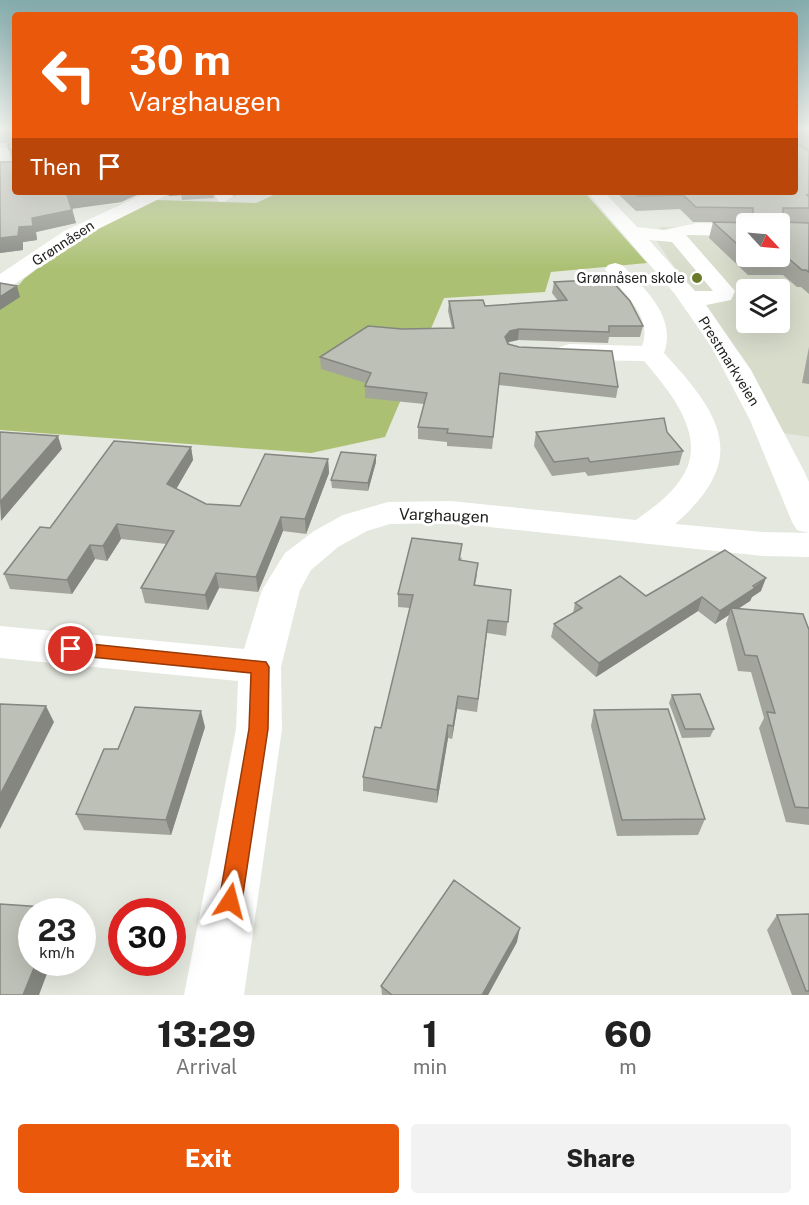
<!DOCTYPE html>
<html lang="en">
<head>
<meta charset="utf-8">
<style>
  body { margin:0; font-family:"Public Sans",sans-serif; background:#f2f2f2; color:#222; height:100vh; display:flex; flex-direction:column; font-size:22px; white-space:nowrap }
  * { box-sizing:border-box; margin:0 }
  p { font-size:20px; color:#767676 }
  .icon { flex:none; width:33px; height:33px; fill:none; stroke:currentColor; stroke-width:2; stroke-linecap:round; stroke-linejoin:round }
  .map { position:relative; height:995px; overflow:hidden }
  .sheet { display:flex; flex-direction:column; background:#fff; flex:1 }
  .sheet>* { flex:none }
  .guide { position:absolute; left:12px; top:12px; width:786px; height:183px; border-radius:6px; box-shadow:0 6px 24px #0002; background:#ea580c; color:#fff; overflow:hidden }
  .needle { width:39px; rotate:116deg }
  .controls { position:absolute; left:736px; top:213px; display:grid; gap:12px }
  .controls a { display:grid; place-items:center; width:54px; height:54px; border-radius:6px; background:#fff; box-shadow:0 6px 24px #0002; font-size:30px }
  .speed { position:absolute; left:18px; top:898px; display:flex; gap:12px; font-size:30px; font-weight:700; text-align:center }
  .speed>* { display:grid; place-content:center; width:78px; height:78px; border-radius:50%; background:#fff; box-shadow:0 6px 24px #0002; line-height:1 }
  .speed small { font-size:15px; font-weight:400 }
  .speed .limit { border:9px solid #d22; background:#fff; color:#111 }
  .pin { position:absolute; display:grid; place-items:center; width:51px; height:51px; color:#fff; margin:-26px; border:3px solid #fff; border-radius:50%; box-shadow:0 2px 6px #0007 }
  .me { position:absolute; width:66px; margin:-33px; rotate:9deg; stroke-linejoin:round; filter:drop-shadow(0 0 4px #0008) }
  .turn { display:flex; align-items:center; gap:21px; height:126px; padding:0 18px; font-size:27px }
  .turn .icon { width:78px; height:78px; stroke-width:2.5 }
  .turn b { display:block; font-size:42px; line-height:51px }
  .then { display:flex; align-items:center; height:57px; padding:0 18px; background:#0003; gap:12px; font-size:22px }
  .eta { display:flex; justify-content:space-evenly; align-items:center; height:102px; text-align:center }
  .eta b { font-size:36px; font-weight:800; line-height:42px }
  .action { display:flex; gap:12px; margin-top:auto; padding:12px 18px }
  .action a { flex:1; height:69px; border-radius:6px; background:#ea580c; color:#fff; font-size:24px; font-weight:800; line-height:69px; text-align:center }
  .action a+a { background:#f2f2f2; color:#222 }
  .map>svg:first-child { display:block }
  .built { fill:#d7dccb; fill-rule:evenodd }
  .forest { fill:#abc073 }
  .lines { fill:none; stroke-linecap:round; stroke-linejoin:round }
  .minor { fill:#fff; fill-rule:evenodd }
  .wall { fill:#a3a59d; fill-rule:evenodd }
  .shaded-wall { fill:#84867f }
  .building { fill:#bdc0b6; stroke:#84867f; stroke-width:1.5 }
  .route { fill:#ea580c; stroke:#983908; stroke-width:1.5 }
  .poi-dot { fill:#697b2a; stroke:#fff; stroke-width:2 }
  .labels { text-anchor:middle; stroke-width:6; stroke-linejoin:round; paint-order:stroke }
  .far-street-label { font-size:14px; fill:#1e1f1c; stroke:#fff }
  .far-poi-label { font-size:14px; fill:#1e1f1c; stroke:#fff; text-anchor:end }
  .street-label { font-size:16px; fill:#1e1f1c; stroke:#fff }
</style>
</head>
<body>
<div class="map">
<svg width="809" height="995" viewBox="0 0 809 995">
  <rect width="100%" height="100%" fill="#e4e8de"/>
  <!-- built -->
  <path class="built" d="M660,227L747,228V256H780L809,228V437L777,432L712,321L655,239ZM747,290H780V322H747Z"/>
  <!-- forest -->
  <path class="forest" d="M280,192H584L647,263L551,272L545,292L444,298L385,437L311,453L0,430V307L24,279L80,236L155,200L256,203Z"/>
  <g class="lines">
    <!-- minor -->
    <path class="minor" d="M0,148L8,149L10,163L15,162V172H0Z
      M148,192H169L167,195L78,239L8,289L0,290V274L64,231Z
      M214,192H230L232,197L224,202L218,201Z
      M587,192H604L637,227L664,230L697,223L747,224V236L686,235L735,291L731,300L706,305L751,370L804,471L809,482V533L797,530L792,522L750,420L711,346L674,293ZM649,240L672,242L713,291H695Z
      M615,263L622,265C645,289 677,317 664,353C722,416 750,459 675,524L763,532L809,533V557L763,556L451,523L390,524L367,531L338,547L311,570L300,590L281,667L282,729L244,995H184L236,729L238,681L0,658V626L244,649L262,590L285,553L314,531L343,515L388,502L451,501L636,520C651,509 667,498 678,483C712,441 672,394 644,361L569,360L560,357L556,352L560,347L569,344L642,346C654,315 620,291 605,269L608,265Z"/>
  </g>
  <!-- wall -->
  <path class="wall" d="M0,129H15V192H143L121,202L72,208L76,223L36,232L37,240L23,242V250L0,253V162H11L13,161L12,160L9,149L8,145L11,144L0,143Z
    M795,129H809V294L801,287H797L783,275H748L709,238L713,222H749H693L680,209L636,211L616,192H795ZM747,224L780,256H747Z
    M168,192H213L214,198L182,200L181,195L169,196Z
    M554,282L643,326L640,337H609L608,343L518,340L509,342L508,344L618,387L616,398L499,385L492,449L447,446V442L418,439V427L424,404L365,398V386L366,383L321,369L320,357L402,329L452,328L448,311L449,301L485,306L558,301L552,293Z
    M809,347V384L802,383Z
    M536,432H667L683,451L679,465L588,476L585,472L552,476L534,446Z
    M191,447L193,460L176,489L206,504L240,506L328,459L329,473L306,534L283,531L258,592L219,588L208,610L145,603L141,588L166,544L121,539L107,561L95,559L72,594L10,589L4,574L50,528Z
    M376,455V462L368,491L332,488L331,480Z
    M462,557L461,560L477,575L475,585L511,590L506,636L487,633L477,712L457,709L452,739L448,738L437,803L363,791V777L381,728L410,608L398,607V594Z
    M761,591L752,597L750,601L738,609L809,630V825L786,822L759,728L764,718L751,672L738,671L726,624L729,615L715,624L698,611L596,677L551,637L554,624L573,613L575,603L646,596Z
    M672,695L714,729L710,737L682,738L669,703Z
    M594,710L705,819L698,835L617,836L591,726Z
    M205,727L171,835L84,830L76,814L118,749Z
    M809,914V995H792L767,930L777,915Z
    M517,942L488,995H382L381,986Z"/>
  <!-- shaded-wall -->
  <path class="shaded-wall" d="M96,192H143L121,202L71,209L67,195Z
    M168,192H180L181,195L169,196Z
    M234,192H241L234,196Z
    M72,210L76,223L36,232L37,240L23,242V250L0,253V238L19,227L32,218Z
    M17,286L20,297L0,310V297Z
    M519,329L518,340L509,342L504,348L505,337L510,331Z
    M58,436L62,449L1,521L0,502Z
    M191,447L193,460L171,498L167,484Z
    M376,455V462L368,491V483Z
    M328,459L329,473L306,534L305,519Z
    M281,517L283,531L258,592L256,577Z
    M117,524L121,539L107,561L103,546Z
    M90,545L95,559L72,594L67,580Z
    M216,573L219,588L208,610L205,595Z
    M766,578L761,591L752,597L750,601L733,612L731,608L729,615L715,624L720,611Z
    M702,597L698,611L596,677L599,663Z
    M458,696L457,709L452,739L453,726Z
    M46,706L54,722L0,829V795Z
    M201,711L205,727L171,835L166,820Z
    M448,725V738L437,803V790Z
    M520,928L517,942L488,995H482Z
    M36,963H51L39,995H23Z"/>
  <!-- building -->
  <path class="building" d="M0,129H15V134L0,132Z
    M795,129H809V137L800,130L797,131V144L809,151V195H807L809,197V208H783V222L809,223V272L806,270H802L788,258L753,259L750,256H780V224H747V253L713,222L751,223L753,221V208L696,207L683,195L638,196L633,192H795Z
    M15,142V192H96L67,195L72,210L32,218L33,226L19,227L18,236L0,238V162H11L14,160V150L9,149L8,145Z
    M610,279L630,301L643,326H609V332L519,329L510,331L505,337L508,344L519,347L612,351L618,387L500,373L493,437L447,433L448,429L418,427L427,393L365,386L371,373L320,357L368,326L402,329L454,328L449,301L483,300L485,306L567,300L554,282Z
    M0,283L17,286L0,297Z
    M664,418L667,432L683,451L590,462L588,458L554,462L536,432Z
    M0,432L58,436L0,502Z
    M114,441L191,447L167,484L206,504L240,506L265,454L328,459L305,519L281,517L256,577L216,573L205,595L141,588L174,531L117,524L103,546L90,545L67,580L4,574L40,527L50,528Z
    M341,452L376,455L368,483L331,480Z
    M412,538L462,544L459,560L478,563L474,585L511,590L508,622L488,620L478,699L458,696L453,726L448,725L437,790L363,777L375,727L381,728L413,595L398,594Z
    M725,550L766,578L753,586L755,588L720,611L702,597L599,663L554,624L582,608L575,603L620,576L646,596Z
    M731,608L803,614L809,630V808L795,807L767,712L775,713L757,656L745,655Z
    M700,694L714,729H685L672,695Z
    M0,704L46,706L0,795Z
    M135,707L201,711L166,820L76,814L104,749H118Z
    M668,709L705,819L622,820L594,710Z
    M454,880L520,928L482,995H392L381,986Z
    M0,904L58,908L56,912H32V963H36L23,995H0Z
    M809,914V991H806L777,915Z"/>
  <!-- sky -->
  <linearGradient id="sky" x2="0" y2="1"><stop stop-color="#84acad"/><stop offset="0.48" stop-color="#f3f5f0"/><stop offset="1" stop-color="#f3f5f0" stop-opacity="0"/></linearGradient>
  <rect width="809" height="269" fill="url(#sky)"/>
  <!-- route -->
  <path class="route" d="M71,642L266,662L269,667L268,729L242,901L238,909L230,912L222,909L219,901L249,729L251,673L71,655L65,653L62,649L65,644Z"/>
  <!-- markers -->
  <circle class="poi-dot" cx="697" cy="278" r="6"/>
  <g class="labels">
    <!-- far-street labels -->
    <g class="far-street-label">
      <text transform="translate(63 243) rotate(-33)" y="5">Grønnåsen</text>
      <text transform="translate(729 361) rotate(58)" y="5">Prestmarkveien</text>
    </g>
    <!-- far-poi labels -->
    <g class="far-poi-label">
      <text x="685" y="283">Grønnåsen skole</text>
    </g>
    <!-- street labels -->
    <g class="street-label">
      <text transform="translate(444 515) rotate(2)" y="6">Varghaugen</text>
    </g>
  </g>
</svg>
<div class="controls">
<a><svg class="needle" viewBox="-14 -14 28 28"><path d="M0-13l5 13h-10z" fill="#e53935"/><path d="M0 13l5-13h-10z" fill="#767676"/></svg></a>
<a><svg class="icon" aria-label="layers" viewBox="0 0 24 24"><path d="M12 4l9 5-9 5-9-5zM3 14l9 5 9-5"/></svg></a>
</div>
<div class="speed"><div>23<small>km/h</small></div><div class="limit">30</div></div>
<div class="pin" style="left:71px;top:649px;background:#d93025"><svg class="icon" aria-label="arrive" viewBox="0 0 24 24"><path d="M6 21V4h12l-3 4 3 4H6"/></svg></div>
<svg class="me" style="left:230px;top:901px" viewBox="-20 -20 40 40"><path d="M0-17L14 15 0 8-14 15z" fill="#ea580c" stroke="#fff" stroke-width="4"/></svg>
<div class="guide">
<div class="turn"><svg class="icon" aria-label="left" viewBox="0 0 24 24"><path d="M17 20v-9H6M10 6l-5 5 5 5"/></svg><div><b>30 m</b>Varghaugen</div></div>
<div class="then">Then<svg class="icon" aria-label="arrive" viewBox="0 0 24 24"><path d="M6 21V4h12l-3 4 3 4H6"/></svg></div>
</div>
</div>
<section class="sheet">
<div class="eta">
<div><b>13:29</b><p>Arrival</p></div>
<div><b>1</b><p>min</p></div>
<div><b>60</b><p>m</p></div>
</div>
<div class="action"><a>Exit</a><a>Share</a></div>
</section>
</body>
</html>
